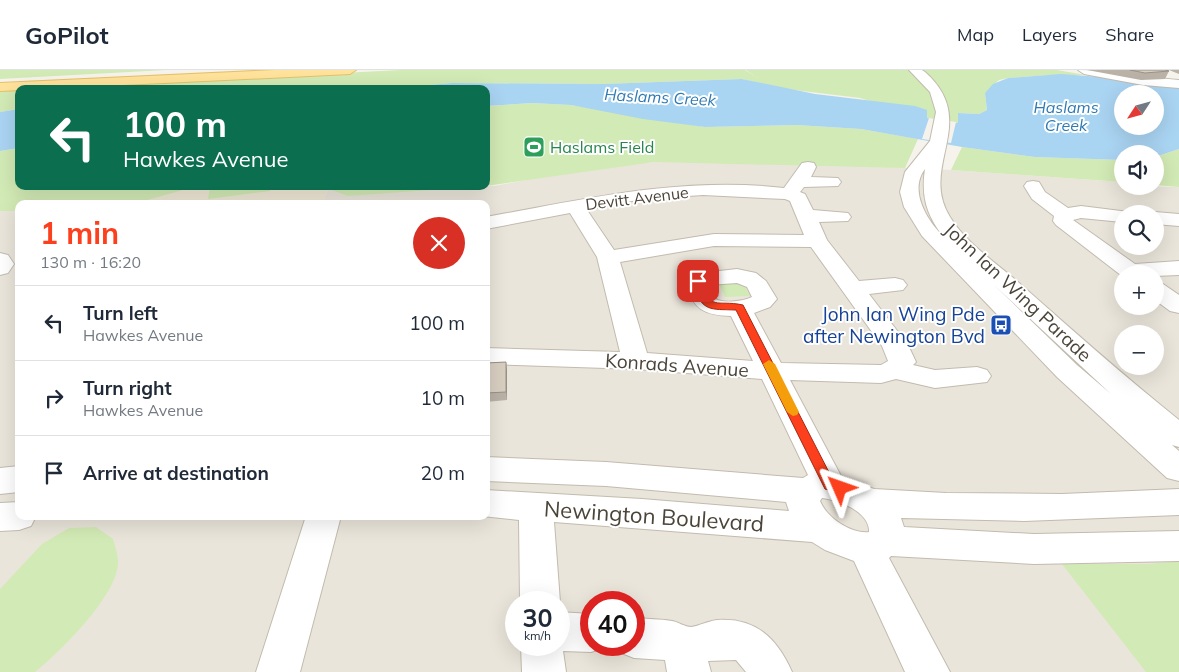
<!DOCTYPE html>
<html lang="en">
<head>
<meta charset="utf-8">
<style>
  body { margin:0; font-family:Mulish,sans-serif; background:#f2f2f3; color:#1f2937; height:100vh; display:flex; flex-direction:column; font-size:19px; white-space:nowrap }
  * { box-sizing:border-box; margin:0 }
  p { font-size:16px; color:#747a83 }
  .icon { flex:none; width:28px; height:28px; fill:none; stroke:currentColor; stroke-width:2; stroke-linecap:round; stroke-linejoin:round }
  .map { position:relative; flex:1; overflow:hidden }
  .panel { position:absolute; left:15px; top:130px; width:475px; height:320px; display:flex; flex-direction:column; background:#fff; border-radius:10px; box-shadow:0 5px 20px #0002 }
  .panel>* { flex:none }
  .guide { position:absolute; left:15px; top:15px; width:475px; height:105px; border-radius:10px; box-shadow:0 5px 20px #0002; background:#0b6e4f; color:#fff; overflow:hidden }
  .needle { width:32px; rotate:234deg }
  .tools { position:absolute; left:1114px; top:15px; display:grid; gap:10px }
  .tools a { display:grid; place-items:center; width:50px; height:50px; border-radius:50%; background:#fff; box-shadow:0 5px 20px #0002; font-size:25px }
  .speed { position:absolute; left:505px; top:521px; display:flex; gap:10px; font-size:25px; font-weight:700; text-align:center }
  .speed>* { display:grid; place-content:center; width:65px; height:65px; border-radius:50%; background:#fff; box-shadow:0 5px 20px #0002; line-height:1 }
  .speed small { font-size:12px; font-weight:400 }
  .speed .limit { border:8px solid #d22; background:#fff; color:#111 }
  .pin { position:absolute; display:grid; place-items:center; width:42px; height:42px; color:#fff; margin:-21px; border-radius:10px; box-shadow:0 2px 8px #0006 }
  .me { position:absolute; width:55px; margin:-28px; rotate:313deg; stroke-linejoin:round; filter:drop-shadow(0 0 4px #0008) }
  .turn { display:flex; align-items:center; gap:18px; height:105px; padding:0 25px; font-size:22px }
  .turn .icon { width:65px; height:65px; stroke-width:2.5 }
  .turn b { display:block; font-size:35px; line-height:42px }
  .round { display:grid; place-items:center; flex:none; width:52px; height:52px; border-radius:26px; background:#f2f2f3 }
  .headline { display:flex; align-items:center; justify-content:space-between; height:85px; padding:0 25px }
  h1 { font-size:30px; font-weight:700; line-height:38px; color:#fc3f1d }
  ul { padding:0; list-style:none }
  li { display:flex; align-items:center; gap:15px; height:75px; padding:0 25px; border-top:1px solid #e0e1e3 }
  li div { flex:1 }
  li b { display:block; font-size:19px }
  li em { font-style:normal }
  header { display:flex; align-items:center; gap:30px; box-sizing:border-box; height:70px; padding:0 25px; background:#fff; border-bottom:1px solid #e0e1e3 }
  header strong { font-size:24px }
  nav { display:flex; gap:28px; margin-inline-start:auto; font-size:18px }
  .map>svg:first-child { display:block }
  .residential { fill:#eae5da; fill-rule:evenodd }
  .education { fill:#efe8d6 }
  .green { fill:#d2eab5 }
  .water { fill:#a9d4f2; fill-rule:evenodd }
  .pier { fill:#f6f3ec }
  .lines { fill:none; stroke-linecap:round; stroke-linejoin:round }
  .stream { stroke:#a9d4f2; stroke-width:2.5 }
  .minor-casing { stroke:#c2bbae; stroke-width:2 }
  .major-casing { stroke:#e6c16a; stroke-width:2 }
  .minor { fill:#fff; fill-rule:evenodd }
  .major { fill:#ffe39c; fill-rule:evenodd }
  .wall { fill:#bab2a6 }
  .shaded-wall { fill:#979187 }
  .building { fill:#d8cfc1; stroke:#979187 }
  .route { fill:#fc3f1d; stroke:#a42913 }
  .slow { fill:#f59e0b }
  .labels { text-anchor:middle; stroke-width:4; stroke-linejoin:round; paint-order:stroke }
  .far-water-label { font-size:16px; font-style:italic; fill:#2e7ab2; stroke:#fff }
  .far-leisure-label { font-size:16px; fill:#27864d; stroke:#fff; text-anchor:start }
  .far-street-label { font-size:16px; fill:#4b4439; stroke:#fff }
  .street-label { font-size:19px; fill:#4b4439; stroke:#fff }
  .transit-label { font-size:19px; fill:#164399; stroke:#fff; text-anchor:end }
  .near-street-label { font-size:22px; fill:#4b4439; stroke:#fff }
</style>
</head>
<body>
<header>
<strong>GoPilot</strong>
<nav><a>Map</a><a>Layers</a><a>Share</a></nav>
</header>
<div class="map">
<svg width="1179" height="602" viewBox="0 0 1179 602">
  <rect width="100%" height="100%" fill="#f6f3ec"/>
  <!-- residential -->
  <path class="residential" d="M707,88L951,100L1122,112V116L1179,117V602H0V141H19V446H486V134H128L320,116L346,124L495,116L590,97ZM1122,144H1155V176H1122ZM1122,204H1155V236H1122ZM1122,264H1155V296H1122ZM516,532H559V575H516ZM591,532H634V575H591Z"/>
  <!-- education -->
  <path class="education" d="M191,116H320L329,118L323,134H125Z"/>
  <!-- green -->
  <path class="green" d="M0,0H166L0,9Z
    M401,0H745L758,8L746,0H1057L1086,5H1050L1008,8L999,10L985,23L987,40L979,44L959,43L958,53L926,48L860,28L786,19L742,9L603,14L452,13L383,19H25Z
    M19,19V39L0,42V20Z
    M532,33L571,35L705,57L797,55L861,59L918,69L905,98L654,92L486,116V36Z
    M962,77L1035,87L1122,90V112L951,100Z
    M19,78V116H197L133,134H19V141H0V81Z
    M1179,79V117L1155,115V87Z
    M226,116H270V121L208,129L210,118Z
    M321,116H485L348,126Z
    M743,213L750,226L725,227L719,214Z
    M96,457L113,469C115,476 118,485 118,492C118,525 60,582 35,602H0V519L42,474L69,458Z
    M1179,491V602H1146L1062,494H1148Z"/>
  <!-- water -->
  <path class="water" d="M1061,4L1127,9L1179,19V79L1155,87V84H1122V90L1035,87L962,77L861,59L797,55L705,57L643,49L571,35L532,33L486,36V19H383L452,13L603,14L742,9L815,24L915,36L927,40V48L958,53V43L979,44L987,40L985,23L993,14L1008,8ZM1122,24H1155V56H1122Z
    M19,39V78L0,81V42Z"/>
  <!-- pier -->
  <path class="pier" d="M929,48L956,52L951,73L922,69Z"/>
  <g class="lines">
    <!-- stream -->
    <path class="stream" d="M1164,17L1179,18"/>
    <!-- minor casing -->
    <g class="minor-casing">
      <path id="minor" d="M909,0H922L925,2C981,52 918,96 950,147C966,173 995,192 1018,212C1071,259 1124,306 1179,350V377L1172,375L1179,381V411L1167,408L1057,307L922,166L904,137L900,122L905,102L930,71L936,42L930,22ZM925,99C921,125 926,144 942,165C926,149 909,120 925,99ZM993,214L1111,324L1077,295Z
        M1078,0C1112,0 1145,7 1179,10V18L1143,15L1084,4Z
        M808,92L814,93L816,97L811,107L838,108L841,112L838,116L804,117L800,122L805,124L813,140L848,143L851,147L848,151L819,152L827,170L859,211L895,208L903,210L907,215L903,220L869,224L908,275L916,292L913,295L935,300L977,297L987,300L991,306L987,312L935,318L896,309L881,313L790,310L841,406L874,419L946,423L1062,424L1179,419V445L1024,451L901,448L904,457L1034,464L1179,461V491L1034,494L891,486L889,488L950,602H905L854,491L825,480L812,472L554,452L560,532L559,534L520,532L519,450L482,446H486V420L642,429L789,441L786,432L606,416L486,411V387L606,392L803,408L808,405L762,309L636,299L486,294V278L620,282L597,187L570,143L486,159V147C585,129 683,106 784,118L802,93ZM703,125L785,129L790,131L804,165L714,164L614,180L587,140L642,129ZM714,176L811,177L882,276L888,291L881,295L781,293L754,243L770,237L777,229L766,211L756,203L737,199L693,204L685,215C695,240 704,245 731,246L753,291L647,283L620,192ZM737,213L747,217L752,227C744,231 720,235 713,227C711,224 710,219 709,215ZM822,428C839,430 870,442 869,462C851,464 827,448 820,431Z
        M1033,111L1039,112L1045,122L1068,138L1081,136L1129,142L1130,144H1122V152L1081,148L1073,150L1135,194L1179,191V205L1155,206V204H1122V206L1056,155L1053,151L1054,146L1032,129L1024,116L1027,112Z
        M1155,142L1179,144V156L1155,154V144H1148Z
        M0,183L8,185L14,194L8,203L0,205Z
        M1155,212L1163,214L1179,225V243L1170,241L1155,230Z
        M19,396V422L0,424V398Z
        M19,432V446H36L31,456L19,460L0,461V433Z
        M306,446H341L300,602H256Z
        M559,542L591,544V575H606V577L591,582L563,581L566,602H522L521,575H559Z
        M634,548C647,549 660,549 672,551C678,552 685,557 691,557C699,556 708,551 717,550C755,547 777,568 792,602H746L736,590L708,591L711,602H667L665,590L634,588L619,582L616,575H634Z"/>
    </g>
    <!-- major casing -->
    <g class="major-casing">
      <path id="major" d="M275,0H356L350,4L0,21V13Z"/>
    </g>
    <!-- minor -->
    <use href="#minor" class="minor"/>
    <!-- major -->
    <use href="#major" class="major"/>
  </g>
  <!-- wall -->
  <path class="wall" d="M1087,0H1165L1169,1L1165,9L1141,10Z
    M1169,0H1179V4Z
    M506,292L507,330L486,332V293Z"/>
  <!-- shaded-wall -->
  <path class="shaded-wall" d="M506,292L507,300V330L506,322Z"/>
  <!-- building -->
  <path class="building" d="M1130,0H1165L1169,1L1145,3Z
    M506,292V322L486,323V293Z"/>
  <!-- route -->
  <path class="route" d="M695,209H702C711,243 715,229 743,235L834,412L845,415L847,418L845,422L840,424L825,419L736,240C709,239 704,242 692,216Z"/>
  <!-- slow -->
  <path class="slow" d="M769,290L775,294L799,342L797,345L793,346L787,342L763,294Z"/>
  <!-- icons -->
  <defs>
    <g id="stadium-square" transform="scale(1.125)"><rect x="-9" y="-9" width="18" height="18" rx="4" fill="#2e9e5b" stroke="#fff"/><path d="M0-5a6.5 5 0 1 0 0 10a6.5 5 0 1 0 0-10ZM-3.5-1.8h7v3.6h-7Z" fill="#fff"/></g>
    <g id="bus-square" transform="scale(1.125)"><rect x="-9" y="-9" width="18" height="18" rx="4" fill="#1a4fb4" stroke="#fff"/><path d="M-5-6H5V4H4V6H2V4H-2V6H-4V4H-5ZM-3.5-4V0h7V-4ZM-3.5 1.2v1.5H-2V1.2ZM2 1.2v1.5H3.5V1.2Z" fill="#fff"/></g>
  </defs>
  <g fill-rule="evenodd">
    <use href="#stadium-square" x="534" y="77"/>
    <use href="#bus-square" x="1001" y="255"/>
  </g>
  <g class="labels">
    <!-- far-water labels -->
    <g class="far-water-label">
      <text transform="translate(660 27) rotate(3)" y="6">Haslams Creek</text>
      <text x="1066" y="43">Haslams<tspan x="1066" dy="18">Creek</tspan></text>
    </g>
    <!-- far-leisure labels -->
    <g class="far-leisure-label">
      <text x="550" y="83">Haslams Field</text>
    </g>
    <!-- far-street labels -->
    <g class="far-street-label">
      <text transform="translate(637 128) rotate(-7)" y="6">Devitt Avenue</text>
    </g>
    <!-- street labels -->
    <g class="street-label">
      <text transform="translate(1018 222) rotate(43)" y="7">John Ian Wing Parade</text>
      <text transform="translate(677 295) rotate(4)" y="7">Konrads Avenue</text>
    </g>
    <!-- transit labels -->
    <g class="transit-label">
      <text x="985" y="251">John Ian Wing Pde<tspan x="985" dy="22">after Newington Bvd</tspan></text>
    </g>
    <!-- near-street labels -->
    <g class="near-street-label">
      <text transform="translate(654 446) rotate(4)" y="8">Newington Boulevard</text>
    </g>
  </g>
</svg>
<div class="tools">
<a><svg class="needle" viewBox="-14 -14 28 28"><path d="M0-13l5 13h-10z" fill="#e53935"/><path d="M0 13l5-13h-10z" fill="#747a83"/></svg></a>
<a><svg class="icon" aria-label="sound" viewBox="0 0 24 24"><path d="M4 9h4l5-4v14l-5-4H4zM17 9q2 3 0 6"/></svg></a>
<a><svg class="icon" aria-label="search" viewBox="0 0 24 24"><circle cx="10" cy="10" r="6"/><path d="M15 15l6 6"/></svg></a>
<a>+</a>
<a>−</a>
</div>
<div class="speed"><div>30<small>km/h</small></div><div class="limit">40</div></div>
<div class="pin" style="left:698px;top:211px;background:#d93025"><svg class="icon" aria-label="arrive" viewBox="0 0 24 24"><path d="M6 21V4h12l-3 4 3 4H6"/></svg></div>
<svg class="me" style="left:840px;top:418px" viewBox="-20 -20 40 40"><path d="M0-17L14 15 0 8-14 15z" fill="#fc3f1d" stroke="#fff" stroke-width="4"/></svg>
<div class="guide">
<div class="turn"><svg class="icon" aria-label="left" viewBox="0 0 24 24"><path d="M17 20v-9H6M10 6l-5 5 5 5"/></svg><div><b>100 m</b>Hawkes Avenue</div></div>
</div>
<section class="panel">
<div class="headline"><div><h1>1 min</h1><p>130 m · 16:20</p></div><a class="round" style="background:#d93025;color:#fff"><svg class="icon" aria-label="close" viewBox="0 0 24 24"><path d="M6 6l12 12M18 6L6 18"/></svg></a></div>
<ul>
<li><svg class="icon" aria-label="left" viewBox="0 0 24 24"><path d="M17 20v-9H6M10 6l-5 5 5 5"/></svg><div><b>Turn left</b><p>Hawkes Avenue</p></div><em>100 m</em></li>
<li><svg class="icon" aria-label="right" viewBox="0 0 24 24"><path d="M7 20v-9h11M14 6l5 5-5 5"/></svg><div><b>Turn right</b><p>Hawkes Avenue</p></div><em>10 m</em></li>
<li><svg class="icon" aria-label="arrive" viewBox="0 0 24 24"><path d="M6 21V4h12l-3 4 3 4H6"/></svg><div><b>Arrive at destination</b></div><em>20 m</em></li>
</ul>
</section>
</div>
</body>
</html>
